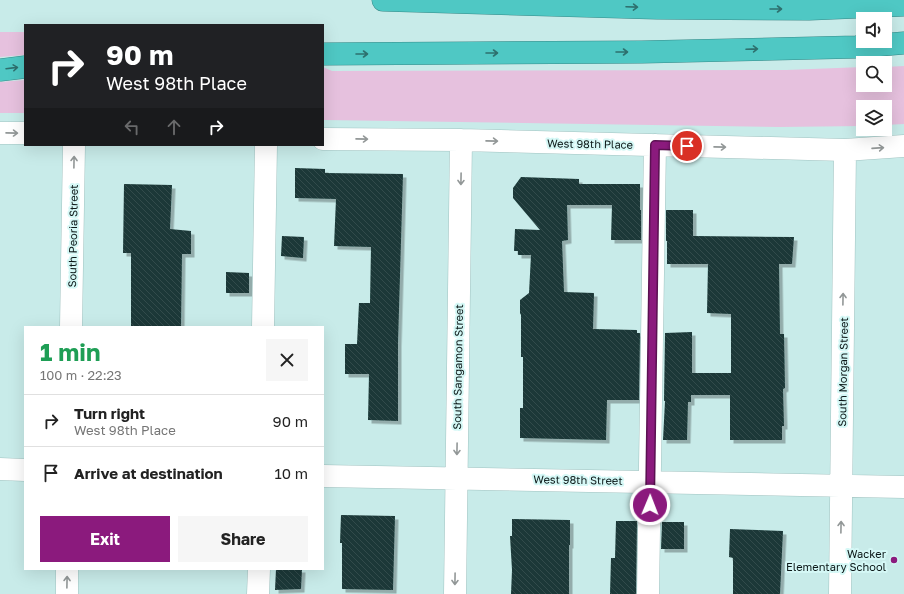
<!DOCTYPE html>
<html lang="en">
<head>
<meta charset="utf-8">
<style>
  body { margin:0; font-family:"Golos Text",sans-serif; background:#f6f6f6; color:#222; height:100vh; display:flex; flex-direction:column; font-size:15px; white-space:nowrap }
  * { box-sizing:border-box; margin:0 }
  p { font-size:13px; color:#767676 }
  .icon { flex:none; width:22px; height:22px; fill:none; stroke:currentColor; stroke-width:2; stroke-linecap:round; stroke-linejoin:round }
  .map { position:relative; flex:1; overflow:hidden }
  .drawer { position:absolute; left:24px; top:326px; width:300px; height:244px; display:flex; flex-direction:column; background:#fff; border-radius:0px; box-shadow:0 4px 16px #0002 }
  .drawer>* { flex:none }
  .hud { position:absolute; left:24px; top:24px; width:300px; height:122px; border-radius:0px; box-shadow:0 4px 16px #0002; background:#202124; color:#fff; overflow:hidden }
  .tools { position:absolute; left:856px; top:12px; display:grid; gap:8px }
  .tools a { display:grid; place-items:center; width:36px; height:36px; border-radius:0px; background:#fff; box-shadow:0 4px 16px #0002; font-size:20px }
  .pin { position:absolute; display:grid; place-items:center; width:34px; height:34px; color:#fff; margin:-17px; border:2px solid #fff; border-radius:50%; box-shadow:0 1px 4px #0007 }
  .me { position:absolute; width:44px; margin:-22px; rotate:1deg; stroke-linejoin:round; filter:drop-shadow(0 0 3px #0008) }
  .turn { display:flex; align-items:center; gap:14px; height:84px; padding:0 16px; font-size:18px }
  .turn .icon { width:52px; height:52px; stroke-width:2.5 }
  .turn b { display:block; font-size:28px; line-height:34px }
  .lanes { display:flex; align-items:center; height:38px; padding:0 16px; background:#0003; justify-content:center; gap:20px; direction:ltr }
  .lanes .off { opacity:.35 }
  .round { display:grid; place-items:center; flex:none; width:42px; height:42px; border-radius:0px; background:#f6f6f6 }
  .headline { display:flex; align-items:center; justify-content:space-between; height:68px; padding:0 16px }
  h1 { font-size:24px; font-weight:700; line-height:30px; color:#1e9e55 }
  .primary-button { display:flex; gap:8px; margin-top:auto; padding:8px 16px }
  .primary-button a { flex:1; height:46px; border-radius:0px; background:#8b1a7d; color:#fff; font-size:16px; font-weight:700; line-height:46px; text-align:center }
  .primary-button a+a { background:#f6f6f6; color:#222 }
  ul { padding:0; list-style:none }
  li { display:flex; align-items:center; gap:12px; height:52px; padding:0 16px; border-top:1px solid #e0e0e0 }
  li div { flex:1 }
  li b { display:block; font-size:15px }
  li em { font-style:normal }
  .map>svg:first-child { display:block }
  .grass { fill:#e6c1de }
  .building { fill:url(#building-back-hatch); filter:url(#shadow) }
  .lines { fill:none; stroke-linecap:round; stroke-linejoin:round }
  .minor-casing { stroke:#a1c3c1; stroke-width:23 }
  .highway-casing { stroke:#388a88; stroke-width:23 }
  .minor { stroke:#fff; stroke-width:22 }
  .highway { stroke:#4fc8c4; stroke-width:22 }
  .oneway { stroke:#2e706e }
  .oneway2 { stroke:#929797 }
  .route-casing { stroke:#5a1151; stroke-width:10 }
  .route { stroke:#8b1a7d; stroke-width:7 }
  .poi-dot { fill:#8b1a7d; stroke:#d5f8f6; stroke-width:1.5 }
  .labels { text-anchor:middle; stroke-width:4; stroke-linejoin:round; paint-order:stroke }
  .street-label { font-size:11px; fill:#0c1818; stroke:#d5f8f6 }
  .poi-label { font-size:11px; fill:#0c1818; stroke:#d5f8f6; text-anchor:end }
</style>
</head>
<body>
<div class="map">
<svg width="904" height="594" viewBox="0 0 904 594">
  <defs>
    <pattern id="building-back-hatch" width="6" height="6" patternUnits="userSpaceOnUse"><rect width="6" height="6" fill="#1a3837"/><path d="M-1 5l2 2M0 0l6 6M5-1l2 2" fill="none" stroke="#314c4b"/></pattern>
    <filter id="shadow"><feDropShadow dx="3.5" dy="3.5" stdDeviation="0" flood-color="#0004"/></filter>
  </defs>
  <rect width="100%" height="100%" fill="#c8ebe9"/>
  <!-- grass -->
  <path class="grass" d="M0,32H25V55L0,57Z
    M904,66V124L885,125V107H863V126L779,127L323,120V67L332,71L786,70L863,67V85H885V67Z
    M25,80V113H0V82Z"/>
  <!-- building -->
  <path class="building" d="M295,168L325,169V173L403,174L398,343V421L368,420L369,374H345V344H357L359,303H370L371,247L334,246L336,199L295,198Z
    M521,177L579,179V184H640V210H641V240H611L612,205H567L568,240L562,241L564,292L594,293L593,329L637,330V333H640L639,400H607L606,440L520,438V408H523V357H521V315L520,313V300L529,293L531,255H518V251H514L515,229L540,230L513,198V188Z
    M124,184L172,185L170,229L191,231V254H182L181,327H131V253H123Z
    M666,210H693V236L794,237L792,264H779L780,334H784L785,388L783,389L784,426H782V440H730V395H691V402H688L687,440H663L665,401H664L665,333L692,332V373H731V314L707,313L708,264H667V241H666Z
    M282,236L304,237L303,258L281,256Z
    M226,272L249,273V293H226Z
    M341,515L395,516L393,590L342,589V543H340Z
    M512,519L570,520V545H569V594H511L512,570L510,536H512Z
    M616,521H637L636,594H610L611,558H615Z
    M662,522H684V549H661Z
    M730,529L783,531L780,594H733V558L729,557Z
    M276,569H302L301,589L275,590Z"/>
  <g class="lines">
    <!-- minor casing -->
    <g class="minor-casing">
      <path id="minor" d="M0,133H25
        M323,139L461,140L845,150L904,146
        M71,327L74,145
        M263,327L266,145
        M0,469L25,470
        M323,476L904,487
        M67,594V569
        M258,594L259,569
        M455,594L461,140
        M648,594L655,145
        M840,594L845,150"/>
    </g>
    <!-- highway casing -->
    <g class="highway-casing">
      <path id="highway" d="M383,0L657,8L809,9L904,5
        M323,54L642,52L856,47L904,43
        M0,70L25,67"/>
    </g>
    <!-- minor -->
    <use href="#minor" class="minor"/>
    <!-- highway -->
    <use href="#highway" class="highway"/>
  </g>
  <!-- one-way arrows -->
  <defs><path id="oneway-shaft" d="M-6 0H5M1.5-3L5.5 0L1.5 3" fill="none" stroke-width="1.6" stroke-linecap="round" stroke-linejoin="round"/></defs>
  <g class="oneway">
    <use href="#oneway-shaft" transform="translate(632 7) rotate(2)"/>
    <use href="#oneway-shaft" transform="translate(776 9)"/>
    <use href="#oneway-shaft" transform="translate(752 49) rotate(-2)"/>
    <use href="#oneway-shaft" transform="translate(622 52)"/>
    <use href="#oneway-shaft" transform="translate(492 53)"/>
    <use href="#oneway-shaft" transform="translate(362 54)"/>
    <use href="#oneway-shaft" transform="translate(12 68) rotate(-7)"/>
  </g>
  <g class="oneway2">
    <use href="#oneway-shaft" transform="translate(12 133) rotate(1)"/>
    <use href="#oneway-shaft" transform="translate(362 139) rotate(1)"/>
    <use href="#oneway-shaft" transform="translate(492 141) rotate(1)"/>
    <use href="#oneway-shaft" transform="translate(720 147) rotate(1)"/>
    <use href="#oneway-shaft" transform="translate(878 148) rotate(-4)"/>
    <use href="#oneway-shaft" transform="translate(74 162) rotate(-89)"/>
    <use href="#oneway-shaft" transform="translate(461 179) rotate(91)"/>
    <use href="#oneway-shaft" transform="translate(843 299) rotate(-89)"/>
    <use href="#oneway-shaft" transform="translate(457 449) rotate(91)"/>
    <use href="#oneway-shaft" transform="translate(841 527) rotate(-89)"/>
    <use href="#oneway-shaft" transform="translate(455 579) rotate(91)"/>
    <use href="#oneway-shaft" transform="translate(67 582) rotate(-89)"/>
  </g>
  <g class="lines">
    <!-- route casing -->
    <g class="route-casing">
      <path id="route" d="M650,505L655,145L687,146"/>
    </g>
    <!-- route -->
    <use href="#route" class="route"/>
  </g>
  <!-- markers -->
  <circle class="poi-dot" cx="894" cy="560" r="4"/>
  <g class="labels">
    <!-- street labels -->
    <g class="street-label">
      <text transform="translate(590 144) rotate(1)" y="4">West 98th Place</text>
      <text transform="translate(73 236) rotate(-89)" y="4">South Peoria Street</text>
      <text transform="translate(458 367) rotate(-89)" y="4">South Sangamon Street</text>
      <text transform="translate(843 372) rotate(-89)" y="4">South Morgan Street</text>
      <text transform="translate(578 480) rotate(1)" y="4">West 98th Street</text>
    </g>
    <!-- poi labels -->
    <g class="poi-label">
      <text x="886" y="558">Wacker<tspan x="886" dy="13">Elementary School</tspan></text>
    </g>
  </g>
</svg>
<div class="tools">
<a><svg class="icon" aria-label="sound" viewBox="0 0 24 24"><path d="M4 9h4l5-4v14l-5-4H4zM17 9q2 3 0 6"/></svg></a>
<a><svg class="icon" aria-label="search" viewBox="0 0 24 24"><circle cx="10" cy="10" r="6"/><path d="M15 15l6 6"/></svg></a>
<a><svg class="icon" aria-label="layers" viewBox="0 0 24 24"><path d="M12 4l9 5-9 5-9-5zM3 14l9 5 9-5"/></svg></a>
</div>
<div class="pin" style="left:687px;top:146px;background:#d93025"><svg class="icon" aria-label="arrive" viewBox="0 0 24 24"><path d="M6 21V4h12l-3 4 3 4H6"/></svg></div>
<svg class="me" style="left:650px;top:505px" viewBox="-20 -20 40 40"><circle r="17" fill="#8b1a7d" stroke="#fff" stroke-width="3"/><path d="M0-11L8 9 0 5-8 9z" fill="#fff"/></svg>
<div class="hud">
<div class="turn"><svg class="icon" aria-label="right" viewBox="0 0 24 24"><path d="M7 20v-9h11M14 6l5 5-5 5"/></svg><div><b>90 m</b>West 98th Place</div></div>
<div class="lanes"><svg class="icon off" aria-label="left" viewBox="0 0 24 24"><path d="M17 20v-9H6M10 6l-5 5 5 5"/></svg><svg class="icon off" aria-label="ahead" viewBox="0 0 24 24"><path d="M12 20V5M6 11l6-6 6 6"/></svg><svg class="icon" aria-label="right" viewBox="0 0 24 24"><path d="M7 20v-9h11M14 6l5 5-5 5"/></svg></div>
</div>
<section class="drawer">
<div class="headline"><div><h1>1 min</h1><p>100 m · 22:23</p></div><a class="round"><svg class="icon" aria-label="close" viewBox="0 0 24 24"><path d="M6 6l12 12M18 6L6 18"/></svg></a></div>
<ul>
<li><svg class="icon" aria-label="right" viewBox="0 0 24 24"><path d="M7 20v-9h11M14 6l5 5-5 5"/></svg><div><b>Turn right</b><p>West 98th Place</p></div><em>90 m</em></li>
<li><svg class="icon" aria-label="arrive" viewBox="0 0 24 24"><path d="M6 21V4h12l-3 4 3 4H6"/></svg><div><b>Arrive at destination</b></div><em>10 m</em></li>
</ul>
<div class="primary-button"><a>Exit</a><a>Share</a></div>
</section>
</div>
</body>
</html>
